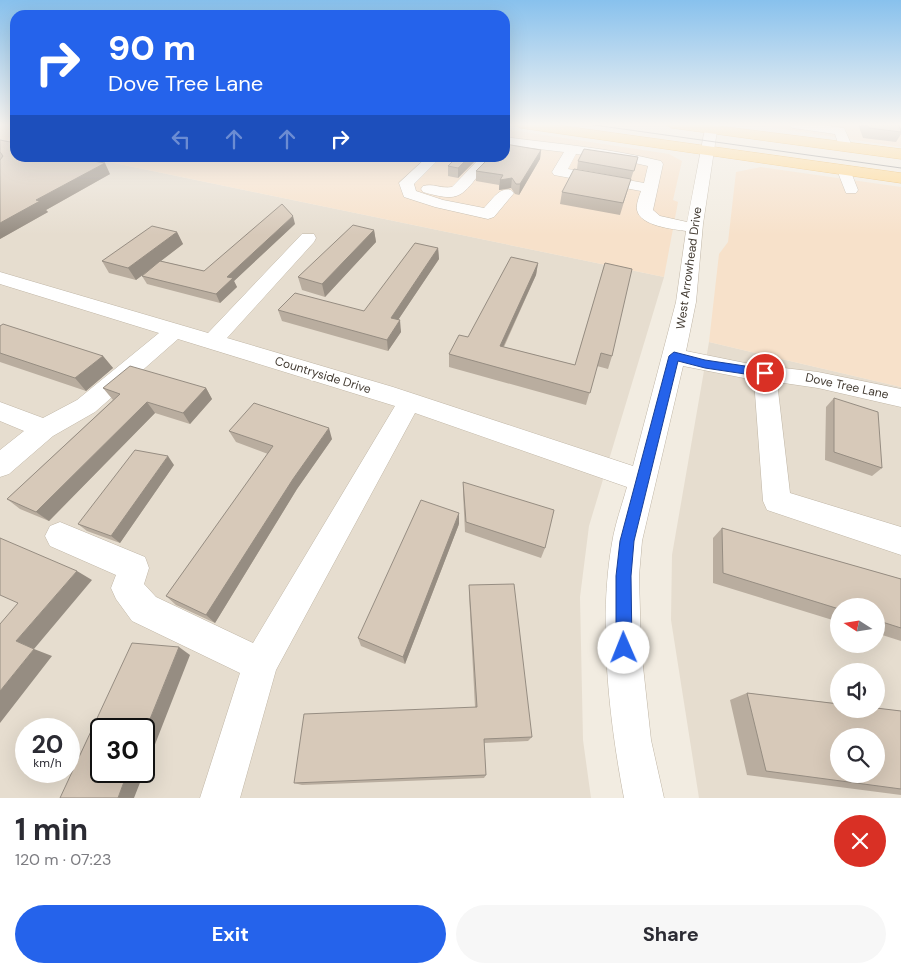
<!DOCTYPE html>
<html lang="en">
<head>
<meta charset="utf-8">
<style>
  body { margin:0; font-family:"DM Sans",sans-serif; background:#f7f7f7; color:#2b2b33; height:100vh; display:flex; flex-direction:column; font-size:19px; white-space:nowrap }
  * { box-sizing:border-box; margin:0 }
  p { font-size:16px; color:#7c7c81 }
  .icon { flex:none; width:28px; height:28px; fill:none; stroke:currentColor; stroke-width:2; stroke-linecap:round; stroke-linejoin:round }
  .map { position:relative; height:798px; overflow:hidden }
  .drawer { display:flex; flex-direction:column; background:#fff; flex:1 }
  .drawer>* { flex:none }
  .guide { position:absolute; left:10px; top:10px; width:500px; height:152px; border-radius:15px; box-shadow:0 5px 20px #0002; background:#2563eb; color:#fff; overflow:hidden }
  .needle { width:32px; rotate:282deg }
  .controls { position:absolute; left:830px; top:598px; display:grid; gap:10px }
  .controls a { display:grid; place-items:center; width:55px; height:55px; border-radius:50%; background:#fff; box-shadow:0 5px 20px #0002; font-size:25px }
  .speed { position:absolute; left:15px; top:718px; display:flex; gap:10px; font-size:25px; font-weight:700; text-align:center }
  .speed>* { display:grid; place-content:center; width:65px; height:65px; border-radius:50%; background:#fff; box-shadow:0 5px 20px #0002; line-height:1 }
  .speed small { font-size:12px; font-weight:400 }
  .speed .limit { border:2px solid #111; border-radius:8px; background:#fff; color:#111 }
  .pin { position:absolute; display:grid; place-items:center; width:42px; height:42px; color:#fff; margin:-21px; border:2px solid #fff; border-radius:50%; box-shadow:0 1px 5px #0007 }
  .me { position:absolute; width:55px; margin:-28px; rotate:359deg; stroke-linejoin:round; filter:drop-shadow(0 0 4px #0008) }
  .turn { display:flex; align-items:center; gap:18px; height:105px; padding:0 15px; font-size:22px }
  .turn .icon { width:65px; height:65px; stroke-width:2.5 }
  .turn b { display:block; font-size:35px; line-height:42px }
  .lanes { display:flex; align-items:center; height:48px; padding:0 15px; background:#0003; justify-content:center; gap:25px; direction:ltr }
  .lanes .off { opacity:.35 }
  .round { display:grid; place-items:center; flex:none; width:52px; height:52px; border-radius:26px; background:#f7f7f7 }
  .overview { display:flex; align-items:center; justify-content:space-between; height:85px; padding:0 15px }
  h1 { font-size:30px; font-weight:700; line-height:38px }
  .primary-button { display:flex; gap:10px; margin-top:auto; padding:10px 15px }
  .primary-button a { flex:1; height:58px; border-radius:30px; background:#2563eb; color:#fff; font-size:20px; font-weight:700; line-height:58px; text-align:center }
  .primary-button a+a { background:#f7f7f7; color:#2b2b33 }
  .map>svg:first-child { display:block }
  .residential { fill:#e6ddcf; fill-rule:evenodd }
  .commercial { fill:#f7e1ca }
  .lines { fill:none; stroke-linecap:round; stroke-linejoin:round }
  .minor-casing { stroke:#c0b6a6; stroke-width:1 }
  .major-casing { stroke:#ebb456; stroke-width:1 }
  .minor { fill:#fff; fill-rule:evenodd }
  .major { fill:#ffd78d; fill-rule:evenodd }
  .tram { stroke:#939393; stroke-width:1 }
  .wall { fill:#b9ad9f }
  .shaded-wall { fill:#968d82 }
  .building { fill:#d7c9b9; stroke:#968d82; fill-rule:evenodd }
  .route { fill:#2563eb; stroke:#184099 }
  .labels { text-anchor:middle; stroke-width:4; stroke-linejoin:round; paint-order:stroke }
  .street-label { font-size:12px; fill:#433b32; stroke:#fff }
</style>
</head>
<body>
<div class="map">
<svg width="901" height="798" viewBox="0 0 901 798">
  <rect width="100%" height="100%" fill="#f2ece1"/>
  <!-- residential -->
  <path class="residential" d="M0,139L15,142V158H90L664,277L589,526L580,597L583,740L591,798H0ZM26,729H69V771H26ZM101,729H144V771H101Z
    M709,342L901,387V798H699L671,620L672,555ZM839,606H876V644H839ZM839,671H876V709H839ZM839,736H876V774H839Z"/>
  <!-- commercial -->
  <path class="commercial" d="M0,124H15V142L0,139Z
    M761,124H901V147L769,127Z
    M505,129L669,154L682,161L673,200L678,202L664,277L90,158H505Z
    M761,167L901,187V387L709,342L719,254L728,242L736,172Z"/>
  <g class="lines">
    <!-- minor casing -->
    <g class="minor-casing">
      <path id="minor" d="M706,124H718L703,224L696,302L686,351L750,364L818,372L901,389V407L818,388L777,382L790,493L901,527V555L767,510L763,501L754,380L683,366L642,541L639,576L641,648L651,740L664,798H624C609,720 598,621 612,543C615,524 622,505 627,487L415,413L276,670L240,798H200L240,673L132,621L116,599L111,588L116,575L50,546L45,536L50,526L60,522L145,557L149,568L144,584L156,597L253,643L395,406L178,339L95,412L53,436L9,474L0,477V450L24,431L0,421V402L43,418L77,400L159,333L0,284V272L208,333L302,234H314L316,238L314,242L227,338L393,387L633,466L676,302L686,231C673,229 640,226 637,210C636,204 639,197 641,191L554,175L552,172L564,152L505,145V137C558,144 609,148 661,161L663,164L653,210L660,216L687,222ZM576,154L617,159L648,166L644,183L568,169Z
        M787,124H816L844,128L852,146L845,150L840,149L835,134L793,128Z
        M426,158H440L414,184L416,191L443,200L484,208C492,200 499,187 511,190L514,193L494,217L488,219L435,207L404,197L399,183Z
        M480,158H494C490,163 485,168 480,173C460,200 456,201 423,192L421,189L423,186C433,183 442,189 452,187Z
        M844,166L849,167L858,190L856,193H846L837,170L839,167Z"/>
    </g>
    <!-- major casing -->
    <g class="major-casing">
      <path id="major" d="M514,124H549L901,173V183L521,128Z
        M665,124H702L901,149V159L672,128Z"/>
    </g>
    <!-- minor -->
    <use href="#minor" class="minor"/>
    <!-- major -->
    <use href="#major" class="major"/>
    <!-- tram -->
    <path class="tram" d="M587,124L901,168"/>
  </g>
  <!-- wall -->
  <path class="wall" d="M858,124H898L901,130V134L896,142L863,138Z
    M0,140L110,174L46,210L48,212L0,239Z
    M541,150L540,159L519,195L515,194L511,188L499,190V185L476,181V171Z
    M638,157L631,179L577,169L578,161Z
    M478,158L458,178L448,176V166Z
    M631,179L620,215L560,204L562,192Z
    M295,224L234,281L237,287L220,303L147,284L142,276L144,274L136,280L109,273L102,261L177,232L183,244L161,261L204,271Z
    M374,230L376,242L325,297L302,290L298,277Z
    M438,248L439,259L398,320L401,332L388,351L282,321L278,310L364,311Z
    M538,263L536,275L504,347L575,365L605,263L612,356L608,369L597,366L586,405L449,367V354L468,337Z
    M0,326L103,356L113,368L86,391L0,362Z
    M103,388H206L212,399L190,424L155,413L49,521L20,509L7,499L113,400Z
    M834,398L882,468L872,476L825,460L826,407Z
    M229,431L332,439L297,489L215,623L176,605L166,596L268,454L236,442Z
    M174,465L120,543L87,531L78,524Z
    M463,482L545,548L541,558L465,532L463,493Z
    M459,524L405,664L361,646L358,638Z
    M722,528L901,579V641L876,633V606H839V622L713,583V538Z
    M469,585L532,737L528,741L484,743L486,775L484,778L302,785L294,783L475,707L469,594Z
    M747,693L901,711V795L747,775L730,700Z"/>
  <!-- shaded-wall -->
  <path class="shaded-wall" d="M541,150L540,159L519,195L520,184Z
    M468,158H478L458,178V168Z
    M105,163L110,174L46,210L48,212L0,239V223L36,200Z
    M512,178L511,188L499,190L500,180Z
    M293,216L295,224L234,281L237,287L220,303L216,294L227,277Z
    M374,230L376,242L325,297L322,284Z
    M177,232L183,244L136,280L128,268Z
    M438,248L439,259L392,329L391,318Z
    M538,263L536,275L498,358L500,346Z
    M400,320L401,332L388,351L387,340Z
    M103,356L113,368L86,391L75,378Z
    M206,388L212,399L190,424L183,413Z
    M147,402L155,413L49,521L36,512Z
    M329,428L332,439L297,489L215,623L206,615L293,479Z
    M168,456L174,465L120,543L111,536Z
    M459,513V524L405,664L403,657Z
    M77,571L92,580L34,649L16,641Z
    M179,647L190,655L134,798H118L128,771H144V734Z
    M34,649L52,656L0,723V691Z"/>
  <!-- building -->
  <path class="building" d="M867,124H898L901,130V132L869,128Z
    M0,140L15,143V158H75L105,163L36,200L40,201L0,223V160L3,156L0,152Z
    M505,144L541,150L520,184H516L512,178L500,180L503,175L476,171L489,158H505Z
    M584,149L638,157L634,171L578,161Z
    M456,158H468L458,168L448,166Z
    M574,169L631,179L623,203L562,192Z
    M282,204L293,216L227,277L233,278L216,294L142,276L160,261L204,271Z
    M353,225L374,230L322,284L298,277Z
    M152,226L177,232L128,268L102,261Z
    M415,243L438,248L391,318L400,320L387,340L278,310L295,293L364,311Z
    M511,257L538,263L500,346L575,365L605,263L632,269L612,356L601,353L590,393L449,354L459,335L468,337Z
    M3,324L103,356L75,378L0,353V326Z
    M130,366L206,388L183,413L147,402L36,512L7,499L120,394L103,388Z
    M834,398L878,412L882,468L834,452Z
    M254,403L329,428L293,479L206,615L166,596L273,446L229,431Z
    M135,450L168,456L111,536L78,524Z
    M463,482L554,510L545,548L466,522Z
    M421,500L459,513L403,657L358,638Z
    M722,528L901,579V628L876,620V606H839V609L723,573Z
    M0,538L77,571L16,641L34,649L0,691V624L18,603L0,595Z
    M514,584L532,737L484,739L486,775L294,783L304,714L477,707L469,585Z
    M132,643L179,647L144,734V729H101V771H128L118,798H60Z
    M747,693L839,704V709L876,708L901,711V789L766,771ZM839,736H876V774H839Z"/>
  <!-- sky -->
  <linearGradient id="sky" x2="0" y2="1"><stop stop-color="#88c1ed"/><stop offset="0.53" stop-color="#f9f6f2"/><stop offset="1" stop-color="#f9f6f2" stop-opacity="0"/></linearGradient>
  <rect width="901" height="235" fill="url(#sky)"/>
  <!-- route -->
  <path class="route" d="M674,352L705,360L765,369L771,373L765,377L705,368L678,361L634,541L631,576L632,648L630,654L624,656L618,654L616,648V576L620,541L669,356Z"/>
  <g class="labels">
    <!-- street labels -->
    <g class="street-label">
      <text transform="translate(689 268) rotate(-82)" y="4">West Arrowhead Drive</text>
      <text transform="translate(323 375) rotate(17)" y="4">Countryside Drive</text>
      <text transform="translate(847 386) rotate(12)" y="4">Dove Tree Lane</text>
    </g>
  </g>
</svg>
<div class="controls">
<a><svg class="needle" viewBox="-14 -14 28 28"><path d="M0-13l5 13h-10z" fill="#e53935"/><path d="M0 13l5-13h-10z" fill="#7c7c81"/></svg></a>
<a><svg class="icon" aria-label="sound" viewBox="0 0 24 24"><path d="M4 9h4l5-4v14l-5-4H4zM17 9q2 3 0 6"/></svg></a>
<a><svg class="icon" aria-label="search" viewBox="0 0 24 24"><circle cx="10" cy="10" r="6"/><path d="M15 15l6 6"/></svg></a>
</div>
<div class="speed"><div>20<small>km/h</small></div><div class="limit">30</div></div>
<div class="pin" style="left:765px;top:373px;background:#d93025"><svg class="icon" aria-label="arrive" viewBox="0 0 24 24"><path d="M6 21V4h12l-3 4 3 4H6"/></svg></div>
<svg class="me" style="left:624px;top:648px" viewBox="-20 -20 40 40"><circle r="19" fill="#fff"/><path d="M0-13L10 11 0 6-10 11z" fill="#2563eb"/></svg>
<div class="guide">
<div class="turn"><svg class="icon" aria-label="right" viewBox="0 0 24 24"><path d="M7 20v-9h11M14 6l5 5-5 5"/></svg><div><b>90 m</b>Dove Tree Lane</div></div>
<div class="lanes"><svg class="icon off" aria-label="left" viewBox="0 0 24 24"><path d="M17 20v-9H6M10 6l-5 5 5 5"/></svg><svg class="icon off" aria-label="ahead" viewBox="0 0 24 24"><path d="M12 20V5M6 11l6-6 6 6"/></svg><svg class="icon off" aria-label="ahead" viewBox="0 0 24 24"><path d="M12 20V5M6 11l6-6 6 6"/></svg><svg class="icon" aria-label="right" viewBox="0 0 24 24"><path d="M7 20v-9h11M14 6l5 5-5 5"/></svg></div>
</div>
</div>
<section class="drawer">
<div class="overview"><div><h1>1 min</h1><p>120 m · 07:23</p></div><a class="round" style="background:#d93025;color:#fff"><svg class="icon" aria-label="close" viewBox="0 0 24 24"><path d="M6 6l12 12M18 6L6 18"/></svg></a></div>
<div class="primary-button"><a>Exit</a><a>Share</a></div>
</section>
</body>
</html>
